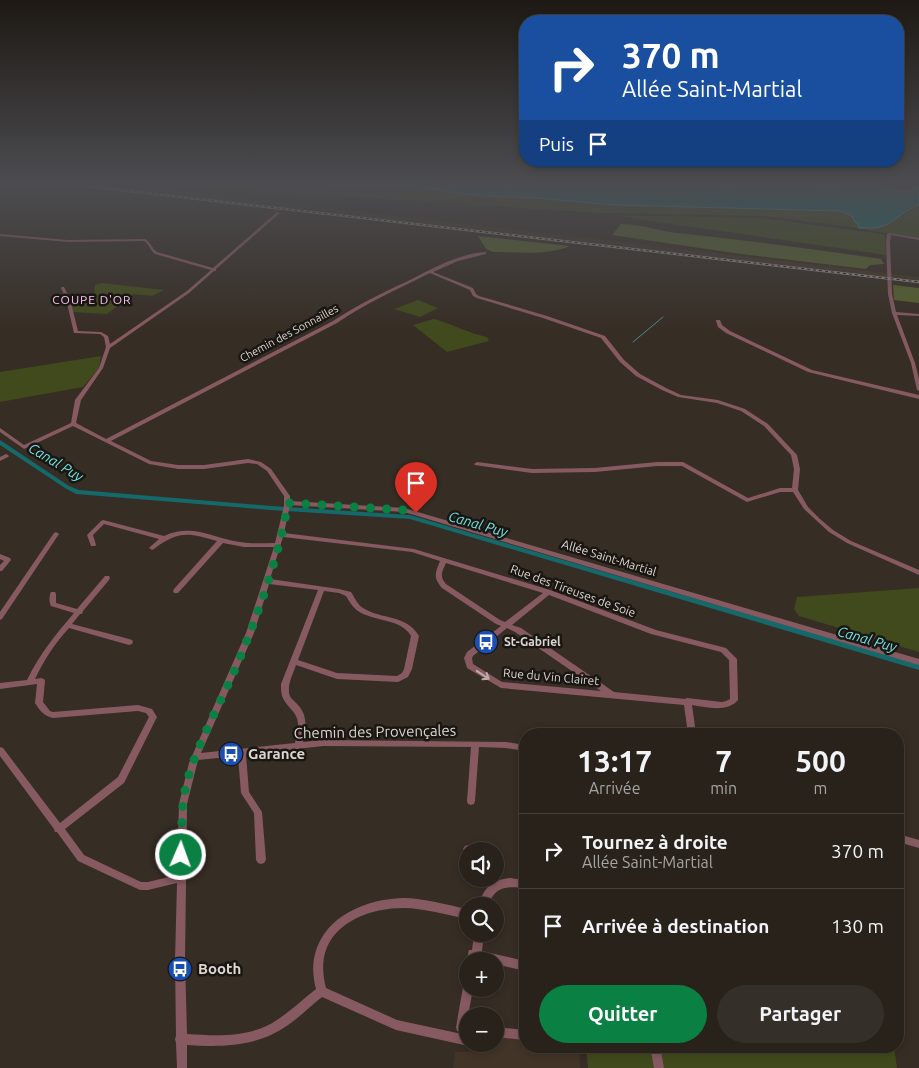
<!DOCTYPE html>
<html lang="fr">
<head>
<meta charset="utf-8">
<style>
  body { margin:0; font-family:Ubuntu,sans-serif; background:#342f28; color:#f1f3f6; height:100vh; display:flex; flex-direction:column; font-size:19px; white-space:nowrap }
  * { box-sizing:border-box; margin:0 }
  p { font-size:16px; color:#a5a4a3 }
  .icon { flex:none; width:28px; height:28px; fill:none; stroke:currentColor; stroke-width:2; stroke-linecap:round; stroke-linejoin:round }
  .map { position:relative; flex:1; overflow:hidden }
  .sheet { position:absolute; left:519px; top:728px; width:385px; height:325px; display:flex; flex-direction:column; background:#28221b; border-radius:20px; box-shadow:0 2px 8px #0003,0 0 0 1px #443f3a }
  .sheet>* { flex:none }
  .guide { position:absolute; left:519px; top:15px; width:385px; height:152px; border-radius:20px; box-shadow:0 2px 8px #0003,0 0 0 1px #443f3a; background:#1a4fa0; color:#fff; overflow:hidden }
  .buttons { position:absolute; left:459px; top:842px; display:grid; gap:10px }
  .buttons a { display:grid; place-items:center; width:45px; height:45px; border-radius:50%; background:#28221b; box-shadow:0 2px 8px #0003,0 0 0 1px #443f3a; font-size:25px }
  .pin { position:absolute; display:grid; place-items:center; width:42px; height:42px; color:#fff; margin:-51px -21px; border-radius:50% 50% 50% 0; rotate:-45deg; box-shadow:0 0 5px #0007 }
  .pin .icon { rotate:45deg }
  .me { position:absolute; width:55px; margin:-28px; rotate:2deg; stroke-linejoin:round; filter:drop-shadow(0 0 4px #0008) }
  .turn { display:flex; align-items:center; gap:18px; height:105px; padding:0 20px; font-size:22px }
  .turn .icon { width:65px; height:65px; stroke-width:2.5 }
  .turn b { display:block; font-size:35px; line-height:42px }
  .then { display:flex; align-items:center; height:48px; padding:0 20px; background:#0003; gap:10px; font-size:19px }
  .eta { display:flex; justify-content:space-evenly; align-items:center; height:85px; text-align:center }
  .eta b { font-size:30px; font-weight:700; line-height:35px }
  .cta { display:flex; gap:10px; margin-top:auto; padding:10px 20px }
  .cta a { flex:1; height:58px; border-radius:30px; background:#0b8043; color:#fff; font-size:20px; font-weight:700; line-height:58px; text-align:center }
  .cta a+a { background:#342f28; color:#f1f3f6 }
  ul { padding:0; list-style:none }
  li { display:flex; align-items:center; gap:15px; height:75px; padding:0 20px; border-top:1px solid #443f3a }
  li div { flex:1 }
  li b { display:block; font-size:19px }
  li em { font-style:normal }
  .map>svg:first-child { display:block }
  .built { fill:#423427 }
  .green { fill:#414a1c }
  .forest { fill:#555f2c }
  .water { fill:#15696a; stroke:#518a89 }
  .lines { fill:none; stroke-linecap:round; stroke-linejoin:round }
  .stream { stroke:#518a89; stroke-width:1 }
  .canal { fill:#15696a; fill-rule:evenodd }
  .minor { fill:#875a61; fill-rule:evenodd }
  .rail-casing { stroke:#928b84; stroke-width:2.5 }
  .rail { stroke:#1a1612; stroke-width:1; stroke-dasharray:3; stroke-linecap:butt }
  .oneway { stroke:#bfabaa }
  .route { stroke:#0b8043; stroke-width:9; stroke-dasharray:0 16.2 }
  .labels { text-anchor:middle; stroke-width:5; stroke-linejoin:round; paint-order:stroke }
  .far-street-label { font-size:11px; fill:#ddd7d1; stroke:#1a1612 }
  .far-quarter-label { font-size:12px; letter-spacing:1px; fill:#f9c5ef; stroke:#1a1612 }
  .street-label { font-size:12px; fill:#ddd7d1; stroke:#1a1612 }
  .poi-label { font-size:12px; font-weight:bold; fill:#ddd7d1; stroke:#1a1612; text-anchor:start }
  .water-label { font-size:14px; font-style:italic; fill:#6fe3e4; stroke:#1a1612 }
  .near-street-label { font-size:15px; fill:#ddd7d1; stroke:#1a1612 }
  .near-poi-label { font-size:15px; font-weight:bold; fill:#ddd7d1; stroke:#1a1612; text-anchor:start }
</style>
</head>
<body>
<div class="map">
<svg width="919" height="1068" viewBox="0 0 919 1068">
  <rect width="100%" height="100%" fill="#362d24"/>
  <!-- built -->
  <path class="built" d="M58,184H98L169,190L605,240L919,277V283Z
    M495,1036L525,1039V1046H579L580,1068H453L455,1052L484,1051L485,1044H495Z"/>
  <!-- green -->
  <path class="green" d="M135,184H266L259,188L244,190Z
    M268,184L425,188L471,195L536,198L615,205L841,211C851,214 858,218 859,228L764,216L599,213L254,191Z
    M919,205V238L867,230V229L887,226Z
    M611,215L762,218L883,234L885,235L886,255Z
    M102,283L164,290L152,296L133,294L107,314L73,312L71,303L94,298L95,285Z
    M418,300L438,308L420,317L394,309Z
    M434,319C452,324 468,333 487,337L489,341L447,352L413,325Z
    M101,356L99,368L83,387L0,402V372Z
    M919,588V652L799,616L794,609L797,597Z
    M586,1046H894L897,1068H588Z"/>
  <!-- forest -->
  <path class="forest" d="M621,224C641,224 658,231 677,233C746,240 814,249 881,259L884,264L870,265L866,269L734,253L612,235Z
    M478,236L570,246C546,256 518,252 493,252L486,249Z
    M893,285L919,288V303L894,300Z"/>
  <!-- water -->
  <path class="water" d="M282,184H711C768,188 824,184 880,184C890,191 900,191 912,190L913,186H919V205C891,217 895,230 859,228L858,223L855,222L852,216L841,211L615,205L536,198L471,195L425,188Z"/>
  <g class="lines">
    <!-- stream -->
    <path class="stream" d="M633,342L663,317"/>
    <!-- canal -->
    <path class="canal" d="M0,440L69,486L79,490L271,506L410,515L919,664V670L410,519L271,510L76,494L65,488L0,445Z"/>
    <!-- minor -->
    <path class="minor" d="M277,212L280,213L216,269V271H214L189,293L110,348L103,368L81,400L76,423L106,439L333,321C357,305 382,293 408,281C432,269 459,253 486,252V254L458,261L433,272L473,288L476,294L479,296L547,316L605,336L624,360L640,374L666,388L681,395L718,400L745,409L768,424L797,455L800,469L798,490L808,507L820,519L833,530L851,541L919,570V575L847,543L829,532L804,509L793,492H780L747,502L682,466H657L595,472L532,473L475,465L474,464L477,462L532,469L595,468L657,462H683L748,498L780,488H792L794,469L791,455L764,426L741,411L717,403L678,397L662,390L636,376L620,362L601,338L543,318L477,298L473,296L470,290L430,273C398,289 366,303 337,323L111,441L151,461L178,465H204L248,459L261,462L271,469L290,496V501L404,508L919,659V665L404,512L290,505L284,533L414,549L550,590L656,630L726,648L737,659L738,700C727,713 706,707 692,705L696,734H688L684,705L501,688L467,668L464,658L467,652L501,626L496,624L442,588C433,577 435,573 440,561L412,552L283,537L270,579L339,589L351,592C355,598 357,604 363,608C382,620 406,614 419,636L412,669L408,677L398,682L337,679L296,665C293,674 288,683 289,692C289,698 294,700 298,705C308,716 306,728 303,742L323,740L506,742L525,745V751L506,748L479,747L475,801L474,804L471,805L468,804L467,801L471,747L323,746L246,755L249,792L262,812L266,860L264,863L261,864L258,863L256,860L254,813L241,793L238,756L198,760L187,804L185,960L187,1034C217,1036 250,1038 277,1020C291,1011 303,999 316,989C313,978 312,966 315,954C325,916 366,899 403,898C424,898 446,905 468,909V919C446,915 424,908 403,908C372,908 334,921 325,953C322,964 323,977 326,988L397,1020L462,1034L463,1033L457,1031L456,1027L463,987L464,983L468,982V989H473L468,1016V1044L464,1045L396,1030L322,997C309,1007 297,1020 282,1029C253,1047 220,1047 187,1045V1068H177L176,1043L175,1039L176,1036L175,960L177,883L148,890H140L78,861L57,832H55L54,829L0,756V747L3,748L60,823L118,777L149,717L146,713L138,711L53,718C44,716 40,711 35,703L37,684L0,689V683L27,680C39,655 56,634 74,613L51,606C49,603 49,595 51,592H55L56,594V603L77,609L105,576H109L110,578L109,580L83,611L82,614H80L72,624L129,639L132,640L133,642L132,644L129,645L69,628C55,643 44,660 35,679L41,678L44,679L45,681L43,702L50,711L53,712L138,705L152,709L157,717L124,783L65,829L84,855L141,882H148L177,875L179,804L189,763L246,633L274,547H244L223,543L178,593H174L173,591L174,589L217,541C189,533 179,530 154,549L152,550L149,548L150,547L159,539L104,524L93,535L96,545L95,546H91L87,535L101,521L103,520L164,536C192,523 212,538 240,542C252,544 264,543 275,543L284,506V496L267,471L257,464L248,463L204,469H178L149,464L73,426L24,449L0,432V428L24,445L71,423L75,400L99,368L106,347L104,337L100,334L74,333L66,299L61,288L62,287H64L70,299L78,331L101,332L108,336L110,344L187,291L211,270L155,254C150,250 149,244 144,241L68,242L0,236V234L68,240L145,239C151,242 152,249 157,252L213,268ZM446,563L543,593L505,622L500,620L446,584C439,576 442,572 446,563ZM269,584L318,590L281,684C281,688 281,692 282,696C286,707 297,711 298,723C299,730 296,736 295,743L201,753L254,633ZM324,591L339,593L346,596C349,601 353,608 358,611C374,622 401,618 411,636L404,669L402,673L397,676L337,673L298,660ZM549,595L651,634L721,652L729,660L730,699L726,701L722,702L687,698L685,699L614,692L521,628L512,625ZM507,628L515,632L601,691L502,682L473,664L472,658L473,656Z
      M889,233L919,238V240L891,235L890,242L892,294L896,312L919,314V316L897,315L915,363L919,379V391L917,390L911,363L892,313L888,294L886,242L887,234Z
      M716,320H720L722,325L730,331L812,370L919,395V399L808,372L726,333L718,327L716,321Z
      M6,454L8,455L9,456L8,457L0,461V457Z
      M56,532L59,534L2,619L0,620V612L54,533Z
      M0,554L10,558L11,560L2,571H0V565L4,561L0,559Z
      M898,834L919,840V848L898,842Z
      M468,845L471,846L475,851H468V854L463,849L465,846Z
      M510,878L525,880V888C506,886 495,886 488,906H478C484,888 491,880 510,878Z
      M474,934H484L482,951L525,961V971L495,964V961H483L477,960V961H468V962C467,958 468,954 469,950H472Z
      M495,1027L525,1030V1040L495,1037Z
      M650,1046H660L664,1068H654Z"/>
    <!-- rail casing -->
    <g class="rail-casing">
      <path id="rail" d="M68,184L919,282"/>
    </g>
    <!-- rail -->
    <use href="#rail" class="rail"/>
  </g>
  <!-- one-way arrows -->
  <defs><path id="oneway-shaft" d="M-6 0H5M1.5-3L5.5 0L1.5 3" fill="none" stroke-width="1.6" stroke-linecap="round" stroke-linejoin="round" transform="scale(1.25)"/></defs>
  <use class="oneway" href="#oneway-shaft" transform="translate(483 675) rotate(34)"/>
  <!-- sky -->
  <linearGradient id="sky" x2="0" y2="1"><stop stop-color="#1e1914"/><stop offset="0.55" stop-color="#4c4c50"/><stop offset="1" stop-color="#4c4c50" stop-opacity="0"/></linearGradient>
  <rect width="919" height="333" fill="url(#sky)"/>
  <g class="lines">
    <!-- route -->
    <path class="route" d="M181,855C182,834 181,811 185,790C193,752 217,710 233,674C255,624 279,557 288,503L404,510L416,513"/>
  </g>
  <!-- icons -->
  <defs>
    <g id="bus-disc" transform="scale(1.25)"><circle r="9.5" fill="#1a4fb4" stroke="#1a1612"/><path d="M-5-6H5V4H4V6H2V4H-2V6H-4V4H-5ZM-3.5-4V0h7V-4ZM-3.5 1.2v1.5H-2V1.2ZM2 1.2v1.5H3.5V1.2Z" fill="#fff"/></g>
  </defs>
  <g fill-rule="evenodd">
    <use href="#bus-disc" x="486" y="642"/>
    <use href="#bus-disc" x="231" y="754"/>
    <use href="#bus-disc" x="180" y="969"/>
  </g>
  <g class="labels">
    <!-- far-street labels -->
    <g class="far-street-label">
      <text transform="translate(289 333) rotate(-28)" y="4">Chemin des Sonnailles</text>
    </g>
    <!-- far-quarter labels -->
    <g class="far-quarter-label">
      <text x="92" y="304">COUPE D'OR</text>
    </g>
    <!-- street labels -->
    <g class="street-label">
      <text transform="translate(609 558) rotate(17)" y="4">Allée Saint-Martial</text>
      <text transform="translate(573 591) rotate(20)" y="4">Rue des Tireuses de Soie</text>
      <text transform="translate(551 677) rotate(5)" y="4">Rue du Vin Clairet</text>
    </g>
    <!-- poi labels -->
    <g class="poi-label">
      <text x="504" y="646">St-Gabriel</text>
    </g>
    <!-- water labels -->
    <g class="water-label">
      <text transform="translate(56 462) rotate(31)" y="5">Canal Puy</text>
      <text transform="translate(478 524) rotate(16)" y="5">Canal Puy</text>
      <text transform="translate(867 639) rotate(16)" y="5">Canal Puy</text>
    </g>
    <!-- near-street labels -->
    <g class="near-street-label">
      <text transform="translate(375 732) rotate(-1)" y="5">Chemin des Provençales</text>
    </g>
    <!-- near-poi labels -->
    <g class="near-poi-label">
      <text x="248" y="759">Garance</text>
      <text x="198" y="974">Booth</text>
    </g>
  </g>
</svg>
<div class="buttons">
<a><svg class="icon" aria-label="sound" viewBox="0 0 24 24"><path d="M4 9h4l5-4v14l-5-4H4zM17 9q2 3 0 6"/></svg></a>
<a><svg class="icon" aria-label="search" viewBox="0 0 24 24"><circle cx="10" cy="10" r="6"/><path d="M15 15l6 6"/></svg></a>
<a>+</a>
<a>−</a>
</div>
<div class="pin" style="left:416px;top:513px;background:#d93025"><svg class="icon" aria-label="arrive" viewBox="0 0 24 24"><path d="M6 21V4h12l-3 4 3 4H6"/></svg></div>
<svg class="me" style="left:181px;top:855px" viewBox="-20 -20 40 40"><circle r="17" fill="#0b8043" stroke="#fff" stroke-width="3"/><path d="M0-11L8 9 0 5-8 9z" fill="#fff"/></svg>
<div class="guide">
<div class="turn"><svg class="icon" aria-label="right" viewBox="0 0 24 24"><path d="M7 20v-9h11M14 6l5 5-5 5"/></svg><div><b>370 m</b>Allée Saint-Martial</div></div>
<div class="then">Puis<svg class="icon" aria-label="arrive" viewBox="0 0 24 24"><path d="M6 21V4h12l-3 4 3 4H6"/></svg></div>
</div>
<section class="sheet">
<div class="eta">
<div><b>13:17</b><p>Arrivée</p></div>
<div><b>7</b><p>min</p></div>
<div><b>500</b><p>m</p></div>
</div>
<ul>
<li><svg class="icon" aria-label="right" viewBox="0 0 24 24"><path d="M7 20v-9h11M14 6l5 5-5 5"/></svg><div><b>Tournez à droite</b><p>Allée Saint-Martial</p></div><em>370 m</em></li>
<li><svg class="icon" aria-label="arrive" viewBox="0 0 24 24"><path d="M6 21V4h12l-3 4 3 4H6"/></svg><div><b>Arrivée à destination</b></div><em>130 m</em></li>
</ul>
<div class="cta"><a>Quitter</a><a>Partager</a></div>
</section>
</div>
</body>
</html>
